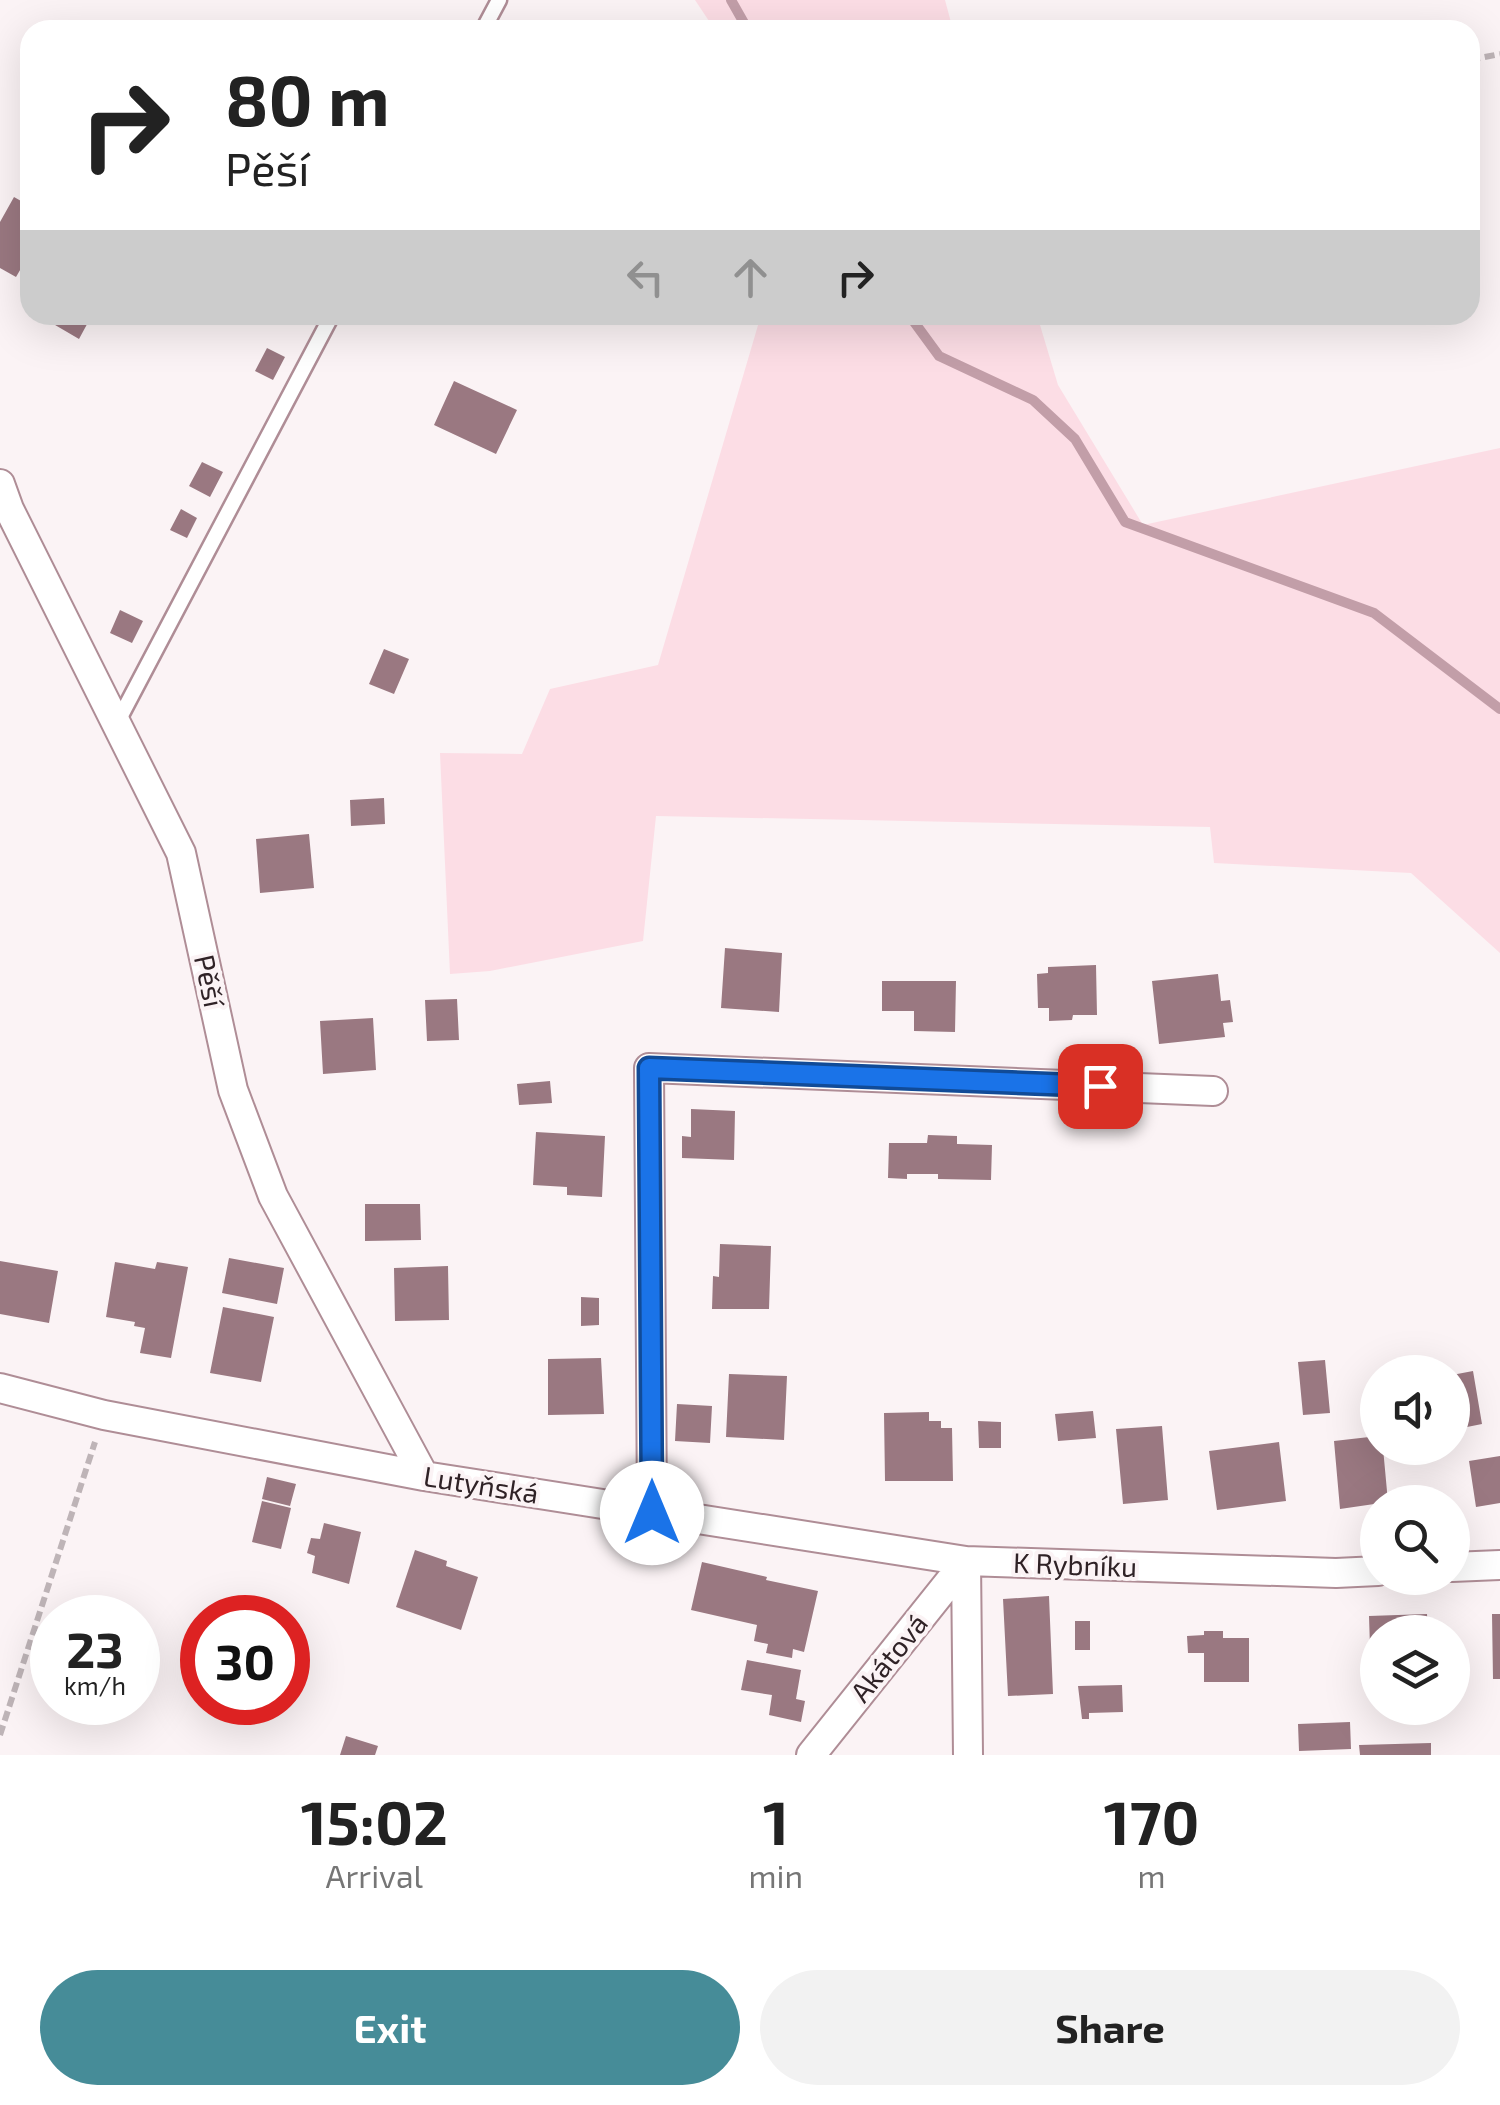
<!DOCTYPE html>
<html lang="en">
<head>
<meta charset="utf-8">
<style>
  body { margin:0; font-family:"Exo 2",sans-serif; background:#f2f2f2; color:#222; height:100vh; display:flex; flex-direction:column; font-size:38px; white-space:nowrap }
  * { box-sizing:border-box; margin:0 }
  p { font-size:32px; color:#767676 }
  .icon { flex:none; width:55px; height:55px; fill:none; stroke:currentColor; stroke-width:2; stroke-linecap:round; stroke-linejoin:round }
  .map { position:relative; height:1755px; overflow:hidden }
  .sheet { display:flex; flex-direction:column; background:#fff; flex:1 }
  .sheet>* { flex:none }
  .guide { position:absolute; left:20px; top:20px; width:1460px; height:305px; border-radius:30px; box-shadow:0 10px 40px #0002; background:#fff; color:#222; overflow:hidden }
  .controls { position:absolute; left:1360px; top:1355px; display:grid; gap:20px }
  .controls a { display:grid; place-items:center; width:110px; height:110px; border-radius:50%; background:#fff; box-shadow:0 10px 40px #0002; font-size:50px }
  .speed { position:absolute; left:30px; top:1595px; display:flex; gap:20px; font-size:50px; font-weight:700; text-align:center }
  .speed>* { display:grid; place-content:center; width:130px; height:130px; border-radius:50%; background:#fff; box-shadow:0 10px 40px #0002; line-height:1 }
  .speed small { font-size:25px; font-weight:400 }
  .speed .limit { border:15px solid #d22; background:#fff; color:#111 }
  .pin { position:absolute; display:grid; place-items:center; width:85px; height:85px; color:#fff; margin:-42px; border-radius:20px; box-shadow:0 5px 15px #0006 }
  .me { position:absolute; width:110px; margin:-55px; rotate:0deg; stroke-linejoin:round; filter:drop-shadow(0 0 8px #0008) }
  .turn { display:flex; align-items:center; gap:35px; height:210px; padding:0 40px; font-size:45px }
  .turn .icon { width:130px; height:130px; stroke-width:2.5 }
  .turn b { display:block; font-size:70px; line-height:85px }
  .lanes { display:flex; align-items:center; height:95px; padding:0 40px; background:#0003; justify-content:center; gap:50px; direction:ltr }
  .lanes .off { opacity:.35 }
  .eta { display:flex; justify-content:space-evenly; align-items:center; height:170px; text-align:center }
  .eta b { font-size:60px; font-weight:700; line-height:70px }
  .cta { display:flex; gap:20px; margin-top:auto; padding:20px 40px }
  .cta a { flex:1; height:115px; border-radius:60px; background:#468c98; color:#fff; font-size:40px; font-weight:700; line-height:115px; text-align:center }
  .cta a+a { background:#f2f2f2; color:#222 }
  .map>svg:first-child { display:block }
  .green { fill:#fcdde5 }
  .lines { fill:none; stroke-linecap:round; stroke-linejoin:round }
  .stream { stroke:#c29ea8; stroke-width:10 }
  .building { fill:#9a7881 }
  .service-casing { stroke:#af8d96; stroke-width:19 }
  .minor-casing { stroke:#af8d96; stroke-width:32 }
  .path { stroke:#beb4b7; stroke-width:6; stroke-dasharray:10 5; stroke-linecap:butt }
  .service { stroke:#fff; stroke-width:14 }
  .minor { stroke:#fff; stroke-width:28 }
  .route-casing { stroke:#114b97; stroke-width:25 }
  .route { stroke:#1a73e8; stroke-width:18 }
  .labels { text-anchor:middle; stroke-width:8; stroke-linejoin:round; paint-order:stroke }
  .street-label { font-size:28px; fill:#2f2226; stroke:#fbf3f5 }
</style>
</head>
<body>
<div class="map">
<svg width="1500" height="1755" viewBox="0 0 1500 1755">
  <rect width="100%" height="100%" fill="#fbf3f5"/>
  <!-- green -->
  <path class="green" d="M695,0H945L953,30H715Z
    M761,315H1037L1058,385L1143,525L1500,448V953L1411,873L1214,863L1210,827L656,816L643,941L490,971L450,974L440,753L522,754L550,689L658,665Z"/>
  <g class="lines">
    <!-- stream -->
    <path class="stream" d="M731,0L748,30
      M909,315L939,356L1033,400L1075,439L1125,522L1374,613L1500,709"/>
  </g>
  <!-- building -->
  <path class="building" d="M14,197L30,206V253L16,277L0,268V222Z
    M38,315H92L79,339Z
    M267,348L285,357L273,380L255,371Z
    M454,381L517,410L496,454L434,425Z
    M202,462L223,472L210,497L189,486Z
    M181,509L197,518L187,538L170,530Z
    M120,610L143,621L132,643L110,633Z
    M384,649L409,659L394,694L369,684Z
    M384,798L385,824L351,826L350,800Z
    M309,834L314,888L260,893L256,839Z
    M725,948L782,953L779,1012L721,1008Z
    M1096,965L1097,1015H1073L1072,1020L1049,1021V1008H1038L1037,974L1048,973V967Z
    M1218,974L1221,1001L1230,1000L1233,1022L1223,1023L1225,1037L1159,1044L1152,981Z
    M882,981H956L955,1032L914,1031V1011H882Z
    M457,999L459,1040L427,1041L425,1000Z
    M373,1018L376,1070L323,1074L320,1021Z
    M550,1081L552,1103L519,1105L517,1084Z
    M691,1109L735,1111L734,1160L682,1158V1136L691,1137Z
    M536,1132L605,1136L602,1197L567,1195V1187L533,1185Z
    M928,1135L957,1136V1144L992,1145L991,1180L938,1179V1174H907V1179L888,1178L889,1143H927Z
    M365,1204H420L421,1240L365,1241Z
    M720,1244L771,1246L769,1309H712L713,1276L719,1277Z
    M229,1258L284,1268L277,1304L222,1293Z
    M0,1261L58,1271L49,1323L0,1314Z
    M115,1262L155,1269L157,1262L188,1267L171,1358L140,1353L145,1328L134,1326L135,1322L106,1317Z
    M448,1266L449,1320L395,1321L394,1268Z
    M581,1297L599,1298V1325L581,1326Z
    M223,1307L274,1317L261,1382L210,1373Z
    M601,1358L604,1414L548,1415V1359Z
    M1325,1360L1330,1413L1303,1415L1298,1362Z
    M1473,1371L1482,1424L1452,1430V1375Z
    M729,1374L787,1376L784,1440L726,1437Z
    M677,1404L712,1406L710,1443L675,1441Z
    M1093,1411L1096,1438L1058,1441L1055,1414Z
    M929,1412V1421H941V1428H952L953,1481H885L884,1413Z
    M978,1421L1001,1422V1448H979Z
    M1162,1426L1168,1500L1123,1504L1116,1429Z
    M1378,1436V1448H1383L1388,1502L1340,1509L1334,1441Z
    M1279,1442L1286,1501L1217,1510L1209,1451Z
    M1500,1456V1503L1476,1507L1469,1461Z
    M267,1477L296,1484L290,1506L262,1499Z
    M262,1501L291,1508L281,1549L252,1542Z
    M324,1523L361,1532L349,1584L312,1573L315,1556L307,1553L311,1538L320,1539Z
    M415,1550L447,1561L446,1566L478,1577L461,1630L396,1607Z
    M702,1562L767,1577L766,1580L818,1591L804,1652L793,1649L792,1658L766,1653L768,1644L754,1641L757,1625L691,1610Z
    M1049,1596L1053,1694L1008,1696L1003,1599Z
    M1427,1614L1428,1632H1378V1678L1371,1679L1369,1616Z
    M1492,1614H1500V1679H1493Z
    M1075,1621H1090V1650H1075Z
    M1204,1631H1223V1638H1249V1682H1204V1653H1188L1187,1636L1204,1635Z
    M747,1660L801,1670L796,1699L805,1701L801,1722L769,1715L772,1695L741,1690Z
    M1122,1685L1123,1712L1089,1713V1719H1082L1078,1686Z
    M1350,1722L1351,1749L1299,1751L1298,1724Z
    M346,1736L378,1746L375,1755H340Z
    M1431,1743V1755H1360L1359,1745Z"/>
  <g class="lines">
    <!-- service casing -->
    <g class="service-casing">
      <path id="service" d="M483,30L499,0
        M116,725L332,315"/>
    </g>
    <!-- minor casing -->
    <g class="minor-casing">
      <path id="minor" d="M0,484L9,509L181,853L233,1090L273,1196L424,1476
        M0,1388L104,1415L424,1476L966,1561L1336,1573L1378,1571
        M652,1513L649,1068L1213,1091
        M966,1561L968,1755
        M1452,1567L1500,1565
        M811,1755L966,1561"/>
    </g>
    <!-- path -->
    <path class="path" d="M1470,60L1500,54
      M0,1735L95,1442"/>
    <!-- service -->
    <use href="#service" class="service"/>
    <!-- minor -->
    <use href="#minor" class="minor"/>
  </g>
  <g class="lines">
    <!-- route casing -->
    <g class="route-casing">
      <path id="route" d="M652,1513L649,1068L1100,1086"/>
    </g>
    <!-- route -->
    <use href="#route" class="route"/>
  </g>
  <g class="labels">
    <!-- street labels -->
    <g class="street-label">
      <text transform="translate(209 981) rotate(78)" y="10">Pěší</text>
      <text transform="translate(481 1485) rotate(9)" y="10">Lutyňská</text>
      <text transform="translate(1075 1565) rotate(2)" y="10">K Rybníku</text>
      <text transform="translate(889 1658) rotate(-51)" y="10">Akátová</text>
    </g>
  </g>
</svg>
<div class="controls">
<a><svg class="icon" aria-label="sound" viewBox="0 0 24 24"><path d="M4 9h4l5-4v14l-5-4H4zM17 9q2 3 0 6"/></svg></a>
<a><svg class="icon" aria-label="search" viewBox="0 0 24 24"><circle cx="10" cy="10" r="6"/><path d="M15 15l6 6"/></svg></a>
<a><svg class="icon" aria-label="layers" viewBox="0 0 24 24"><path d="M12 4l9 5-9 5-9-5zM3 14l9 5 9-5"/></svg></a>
</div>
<div class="speed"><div>23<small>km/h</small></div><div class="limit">30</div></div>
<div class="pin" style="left:1100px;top:1086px;background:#d93025"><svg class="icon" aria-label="arrive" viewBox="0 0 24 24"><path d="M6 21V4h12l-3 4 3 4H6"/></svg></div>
<svg class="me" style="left:652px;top:1513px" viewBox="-20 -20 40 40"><circle r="19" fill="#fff"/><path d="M0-13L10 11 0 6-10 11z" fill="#1a73e8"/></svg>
<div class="guide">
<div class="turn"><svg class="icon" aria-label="right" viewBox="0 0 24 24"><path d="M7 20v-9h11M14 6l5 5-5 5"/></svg><div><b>80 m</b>Pěší</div></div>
<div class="lanes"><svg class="icon off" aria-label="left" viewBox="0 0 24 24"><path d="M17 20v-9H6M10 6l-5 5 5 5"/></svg><svg class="icon off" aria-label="ahead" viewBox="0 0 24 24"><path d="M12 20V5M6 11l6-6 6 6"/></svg><svg class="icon" aria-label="right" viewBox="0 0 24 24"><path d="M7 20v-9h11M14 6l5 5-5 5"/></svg></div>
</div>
</div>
<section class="sheet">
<div class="eta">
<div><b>15:02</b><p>Arrival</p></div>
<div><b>1</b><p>min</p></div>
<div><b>170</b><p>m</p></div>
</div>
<div class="cta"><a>Exit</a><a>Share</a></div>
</section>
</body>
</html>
